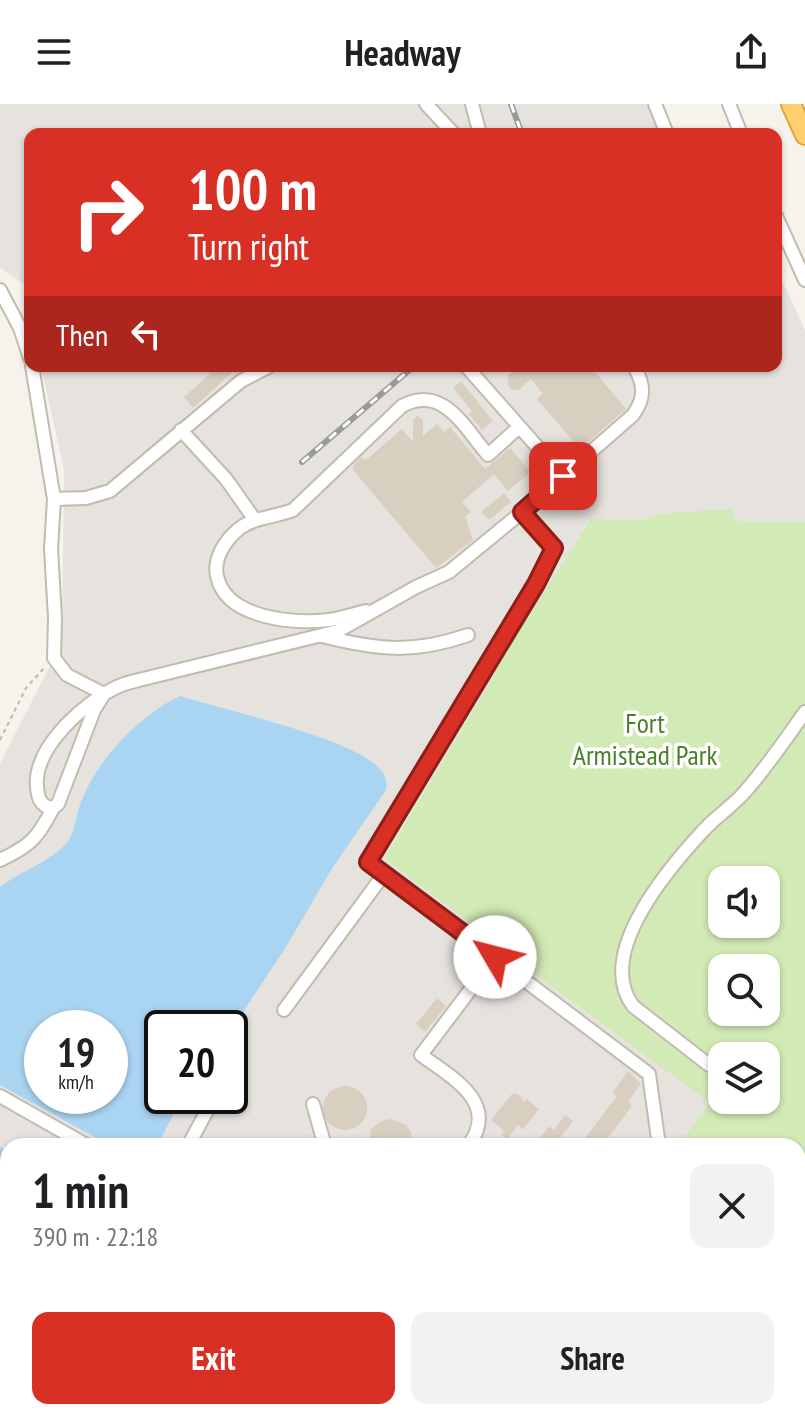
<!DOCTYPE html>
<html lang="en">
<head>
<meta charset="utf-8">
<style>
  body { margin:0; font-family:"PT Sans Narrow",sans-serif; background:#f2f2f2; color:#202124; height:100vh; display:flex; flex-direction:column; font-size:30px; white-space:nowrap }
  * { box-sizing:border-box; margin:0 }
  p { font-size:26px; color:#757577 }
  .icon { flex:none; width:44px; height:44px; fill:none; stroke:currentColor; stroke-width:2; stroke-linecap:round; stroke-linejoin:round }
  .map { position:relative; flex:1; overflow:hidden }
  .drawer { position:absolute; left:0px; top:1034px; width:806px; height:282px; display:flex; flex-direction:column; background:#fff; border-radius:24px 24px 0 0; box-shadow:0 2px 6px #0004 }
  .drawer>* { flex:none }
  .top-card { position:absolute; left:24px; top:24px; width:758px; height:244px; border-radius:16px; box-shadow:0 2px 6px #0004; background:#d93025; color:#fff; overflow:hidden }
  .buttons { position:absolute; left:708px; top:762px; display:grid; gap:16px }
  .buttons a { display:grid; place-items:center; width:72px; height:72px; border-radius:16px; background:#fff; box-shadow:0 2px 6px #0004; font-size:40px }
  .speed { position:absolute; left:24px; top:906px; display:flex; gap:16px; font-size:40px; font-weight:700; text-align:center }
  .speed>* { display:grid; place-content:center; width:104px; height:104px; border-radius:50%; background:#fff; box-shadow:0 2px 6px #0004; line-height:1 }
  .speed small { font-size:20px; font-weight:400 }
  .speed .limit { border:4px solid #111; border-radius:12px; background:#fff; color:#111 }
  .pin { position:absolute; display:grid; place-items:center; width:68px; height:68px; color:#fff; margin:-34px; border-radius:16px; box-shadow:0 4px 12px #0006 }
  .me { position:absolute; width:88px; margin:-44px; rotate:307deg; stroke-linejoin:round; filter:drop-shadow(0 0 6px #0008) }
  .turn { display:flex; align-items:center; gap:28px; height:168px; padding:0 32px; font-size:36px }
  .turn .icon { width:104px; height:104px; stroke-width:2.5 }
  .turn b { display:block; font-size:56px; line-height:68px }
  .then { display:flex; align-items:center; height:76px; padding:0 32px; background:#0003; gap:16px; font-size:30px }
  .round { display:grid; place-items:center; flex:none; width:84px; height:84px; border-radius:16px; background:#f2f2f2 }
  .overview { display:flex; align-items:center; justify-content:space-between; height:136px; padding:0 32px }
  h1 { font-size:48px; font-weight:800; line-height:60px }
  .button { display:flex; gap:16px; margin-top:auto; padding:16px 32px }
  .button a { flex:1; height:92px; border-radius:16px; background:#d93025; color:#fff; font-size:32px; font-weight:800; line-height:92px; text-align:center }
  .button a+a { background:#f2f2f2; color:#202124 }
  header { display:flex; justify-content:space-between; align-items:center; height:104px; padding:0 32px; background:#fff; font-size:36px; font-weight:800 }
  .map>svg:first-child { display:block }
  .industrial { fill:#e6e2dd; fill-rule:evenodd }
  .green { fill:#d2eab5; fill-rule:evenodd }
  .water { fill:#a9d4f2; fill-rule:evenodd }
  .building { fill:#d8cfc1 }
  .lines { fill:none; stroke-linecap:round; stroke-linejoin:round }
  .minor-casing { stroke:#c2bbae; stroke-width:16 }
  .highway-casing { stroke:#e0a43c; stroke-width:22 }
  .path { stroke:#c4b79f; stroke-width:2; stroke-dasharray:4 4; stroke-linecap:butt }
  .minor { stroke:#fff; stroke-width:12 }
  .highway { stroke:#ffcf6e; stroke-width:18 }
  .rail-casing { stroke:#9a9a9a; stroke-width:6 }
  .rail { stroke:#fff; stroke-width:3; stroke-dasharray:9; stroke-linecap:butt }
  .route-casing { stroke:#8d1f18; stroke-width:20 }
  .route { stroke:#d93025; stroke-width:14 }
  .labels { text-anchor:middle; stroke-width:7; stroke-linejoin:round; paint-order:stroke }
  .park-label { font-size:28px; fill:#4a7f2a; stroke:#fff }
</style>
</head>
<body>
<header><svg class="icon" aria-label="menu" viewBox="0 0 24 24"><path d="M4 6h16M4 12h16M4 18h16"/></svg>Headway<svg class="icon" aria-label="share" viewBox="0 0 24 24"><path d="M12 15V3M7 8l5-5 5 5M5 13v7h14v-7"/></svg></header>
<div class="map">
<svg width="805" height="1315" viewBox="0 0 805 1315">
  <rect width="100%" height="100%" fill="#f6f3ec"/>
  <!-- industrial -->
  <path class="industrial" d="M0,0H662L674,30H30V209L24,180L0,164Z
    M776,164L805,226V418L591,415L384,753L710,999L677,1042H8V1047L0,1043V660L62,538L64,366L41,262H776ZM42,924H110V992H42ZM162,924H230V992H162Z
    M306,1308H466L461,1315H303Z"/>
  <!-- green -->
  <path class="green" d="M731,405L736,417L805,418V1315H450L457,1308H798V1042H677L710,999L517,857L514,852L384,754L492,576L500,558L591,415L644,416L659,410ZM722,776H766V820H722ZM722,864H766V908H722ZM722,952H766V996H722Z"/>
  <!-- water -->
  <path class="water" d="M180,592C224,606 352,634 379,664C386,671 387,677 386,686L333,763L284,846L231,926L162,924V992H182L160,1037L153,1042H111L0,981V783C19,768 45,760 63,743C76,730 75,714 81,698C98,654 138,613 180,592ZM42,924H110V992H42Z
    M0,1043L8,1047V1308H306L303,1315H0Z"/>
  <!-- building -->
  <path class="building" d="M203,262H239L193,304L184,293L210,270Z
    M521,262H590L626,305L580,345L537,295L543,290L531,275L519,286H513L508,282V271Z
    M461,277L479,299L477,301L479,300L493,317L482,326L469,310L472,307L453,284Z
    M417,312L423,316V332L437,320L444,328L450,323L485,365L510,344L531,368L508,387L494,370L462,398L471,408L465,413L473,436L436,464L353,366V362L361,353L366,356L402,325L413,338V316Z
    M504,389L511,398L489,416L481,408Z
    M437,894L446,902L425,928L416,920Z
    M628,967L641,980L628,998L632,1002L602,1042H579L617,992L612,989Z
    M323 1004a22 22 0 1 1 44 0a22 22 0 1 1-44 0Z
    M512,990H518L524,998L526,995L539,1005L523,1025L518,1021L507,1036L501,1031L504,1027L491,1016Z
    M565,1011L573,1017L554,1042H534L549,1022L554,1026Z
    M390,1015L406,1021L411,1028L413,1042H368L371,1025L382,1017Z"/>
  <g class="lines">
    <!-- minor casing -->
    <g class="minor-casing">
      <path id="minor" d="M426,0L454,30
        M472,0L480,30
        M655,0L667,30
        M729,0L741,30
        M776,112L805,176
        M0,186L20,224L30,254
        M32,262L54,395
        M466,262L563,372
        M181,326L226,375L255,416
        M522,408L633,311C646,293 644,280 634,262
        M366,507C354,510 342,514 329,516C294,520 226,515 217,472C213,454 226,435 240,424C255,413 276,413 293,406L402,302C443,280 464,323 488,351L519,323
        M322,532C378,546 413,550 468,531
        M104,590L94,606L58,700L53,704L47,703C39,698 38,693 37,683C33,643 86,597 119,582C126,579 135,577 143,575L338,527L416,483L449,468L522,408L554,444L536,480L368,758L649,970L659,1042
        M104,590L67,571L54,554L55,514L51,445L54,395L86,394L110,387L241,277L270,262
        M0,756C30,742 38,734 53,704
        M284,906L384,770
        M709,961L633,902C595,850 667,766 702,728C714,714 730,704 742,691C765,666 785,636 805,608
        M230,965V964
        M0,992L88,1042
        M313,1000L325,1042
        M188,1042L215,992
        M468,1042C501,999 451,973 421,951L495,853
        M798,1192L805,1149
        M430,1315L437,1308
        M755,1315L758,1308"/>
    </g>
    <!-- highway casing -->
    <g class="highway-casing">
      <path id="highway" d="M791,0L805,31"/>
    </g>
    <!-- path -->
    <path class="path" d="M0,636L26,584L45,563"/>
    <!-- minor -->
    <use href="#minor" class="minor"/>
    <!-- highway -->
    <use href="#highway" class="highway"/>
    <!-- rail casing -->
    <g class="rail-casing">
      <path id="rail" d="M511,0L522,30
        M302,358L414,262"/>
    </g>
    <!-- rail -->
    <use href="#rail" class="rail"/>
  </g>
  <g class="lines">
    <!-- route casing -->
    <g class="route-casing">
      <path id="route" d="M495,853L368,758L536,480L554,444L522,408L563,372"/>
    </g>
    <!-- route -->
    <use href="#route" class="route"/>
  </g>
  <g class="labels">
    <!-- park labels -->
    <g class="park-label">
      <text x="645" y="629">Fort<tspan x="645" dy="32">Armistead Park</tspan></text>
    </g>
  </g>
</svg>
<div class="buttons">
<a><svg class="icon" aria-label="sound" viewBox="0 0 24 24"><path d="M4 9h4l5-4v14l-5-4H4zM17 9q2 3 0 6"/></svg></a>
<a><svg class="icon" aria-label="search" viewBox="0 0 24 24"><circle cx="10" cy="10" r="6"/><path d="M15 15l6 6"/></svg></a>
<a><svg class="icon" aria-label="layers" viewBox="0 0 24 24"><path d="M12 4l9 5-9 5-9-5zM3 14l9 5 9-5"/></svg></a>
</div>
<div class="speed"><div>19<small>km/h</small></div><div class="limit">20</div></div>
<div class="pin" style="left:563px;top:372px;background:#d93025"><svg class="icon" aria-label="arrive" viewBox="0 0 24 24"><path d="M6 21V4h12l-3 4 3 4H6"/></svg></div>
<svg class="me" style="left:495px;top:853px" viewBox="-20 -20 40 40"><circle r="19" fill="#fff"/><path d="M0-13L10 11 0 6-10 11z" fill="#d93025"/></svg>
<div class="top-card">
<div class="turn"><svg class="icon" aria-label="right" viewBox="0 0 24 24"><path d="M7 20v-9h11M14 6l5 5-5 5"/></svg><div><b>100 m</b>Turn right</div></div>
<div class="then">Then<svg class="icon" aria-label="left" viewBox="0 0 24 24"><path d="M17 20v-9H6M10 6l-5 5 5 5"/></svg></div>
</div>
<section class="drawer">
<div class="overview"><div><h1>1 min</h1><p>390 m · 22:18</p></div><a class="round"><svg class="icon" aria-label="close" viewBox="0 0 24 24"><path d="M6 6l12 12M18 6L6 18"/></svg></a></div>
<div class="button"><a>Exit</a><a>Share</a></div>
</section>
</div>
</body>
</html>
